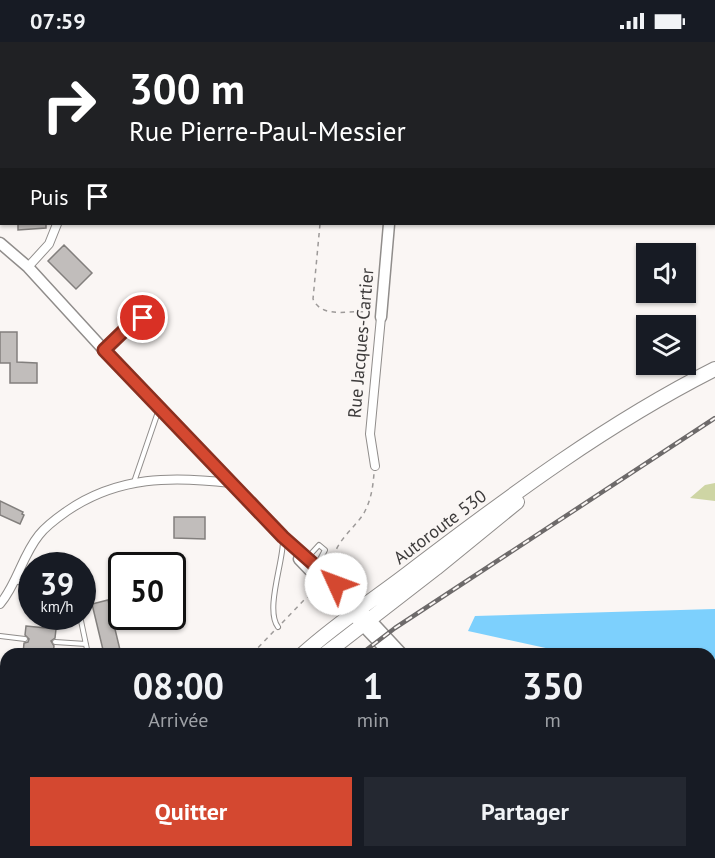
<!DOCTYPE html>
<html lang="fr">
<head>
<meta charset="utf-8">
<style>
  body { margin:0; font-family:"PT Sans",sans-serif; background:#242831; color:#f1f3f6; height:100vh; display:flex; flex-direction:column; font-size:22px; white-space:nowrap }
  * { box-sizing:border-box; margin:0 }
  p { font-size:20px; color:#9ea1a6 }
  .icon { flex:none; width:33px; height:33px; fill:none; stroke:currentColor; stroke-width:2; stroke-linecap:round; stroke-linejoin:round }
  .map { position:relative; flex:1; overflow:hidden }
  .drawer { position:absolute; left:0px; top:606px; width:716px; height:210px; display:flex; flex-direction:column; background:#171b24; border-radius:18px 18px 0 0; box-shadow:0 2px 4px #0004 }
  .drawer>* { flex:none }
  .guide { position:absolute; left:0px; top:0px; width:716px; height:183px; box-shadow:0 2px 4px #0004; background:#202124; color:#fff; overflow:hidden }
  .controls { position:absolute; left:636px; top:201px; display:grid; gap:12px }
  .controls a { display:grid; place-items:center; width:60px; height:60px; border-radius:0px; background:#171b24; box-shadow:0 2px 4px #0004; font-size:30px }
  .speed { position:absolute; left:18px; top:510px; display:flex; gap:12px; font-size:30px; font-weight:700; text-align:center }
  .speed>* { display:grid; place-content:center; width:78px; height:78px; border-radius:50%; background:#171b24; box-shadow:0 2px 4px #0004; line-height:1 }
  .speed small { font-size:15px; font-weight:400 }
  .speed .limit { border:3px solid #111; border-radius:9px; background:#fff; color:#111 }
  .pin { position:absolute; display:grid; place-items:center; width:51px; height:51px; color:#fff; margin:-26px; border:3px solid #fff; border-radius:50%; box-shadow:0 2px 6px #0007 }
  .me { position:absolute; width:66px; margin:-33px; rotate:313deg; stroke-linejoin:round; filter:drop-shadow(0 0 4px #0008) }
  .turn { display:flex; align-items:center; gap:21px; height:126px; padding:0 30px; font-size:27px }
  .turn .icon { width:78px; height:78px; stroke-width:2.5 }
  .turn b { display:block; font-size:42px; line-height:51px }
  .then { display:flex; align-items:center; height:57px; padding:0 30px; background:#0003; gap:12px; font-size:22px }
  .eta { display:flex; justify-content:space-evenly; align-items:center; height:102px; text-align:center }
  .eta b { font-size:36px; font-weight:600; line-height:42px }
  .primary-button { display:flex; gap:12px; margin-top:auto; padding:12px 30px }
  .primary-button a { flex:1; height:69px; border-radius:0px; background:#d44830; color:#fff; font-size:24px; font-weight:600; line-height:69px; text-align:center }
  .primary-button a+a { background:#242831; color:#f1f3f6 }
  .status { display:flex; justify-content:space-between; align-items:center; height:42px; padding:0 30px; background:#171b24; direction:ltr }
  .status svg { height:16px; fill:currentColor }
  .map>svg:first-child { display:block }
  .commercial { fill:#fce9e0 }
  .green { fill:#ced5a4 }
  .water { fill:#7dd0fd }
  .building { fill:#c1bdbb; stroke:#827f7d; stroke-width:1.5 }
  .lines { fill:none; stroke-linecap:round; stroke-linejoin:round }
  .lane-casing { stroke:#908d8b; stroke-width:6 }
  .street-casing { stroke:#908d8b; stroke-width:10 }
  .secondary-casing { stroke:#908d8b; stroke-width:13 }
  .highway-casing { stroke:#908d8b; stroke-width:16 }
  .path { stroke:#9d9a99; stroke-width:1.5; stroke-dasharray:4.5 4.5; stroke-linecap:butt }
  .lane { stroke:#fff; stroke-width:4 }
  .street { stroke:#fff; stroke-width:8 }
  .secondary { stroke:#fff; stroke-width:10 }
  .highway { stroke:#fff; stroke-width:14 }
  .rail-casing { stroke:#6d6a6a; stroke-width:4.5 }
  .rail { stroke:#faf6f4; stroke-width:2; stroke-dasharray:7; stroke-linecap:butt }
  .route-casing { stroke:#8a2f1f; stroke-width:15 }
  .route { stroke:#d44830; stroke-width:10 }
  .labels { text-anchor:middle; stroke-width:4.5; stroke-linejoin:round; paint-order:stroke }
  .street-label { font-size:18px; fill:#3d3b3b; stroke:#faf6f4 }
</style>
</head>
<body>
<div class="status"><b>07:59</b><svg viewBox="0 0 49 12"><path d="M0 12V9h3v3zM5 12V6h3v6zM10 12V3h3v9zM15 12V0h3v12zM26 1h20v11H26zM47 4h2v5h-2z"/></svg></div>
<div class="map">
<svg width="715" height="816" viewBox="0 0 715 816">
  <rect width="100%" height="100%" fill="#faf6f4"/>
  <!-- commercial -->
  <path class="commercial" d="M0,0L37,2H2L0,145Z"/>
  <!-- green -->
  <path class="green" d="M715,441V459L690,456L705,443Z
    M0,770L6,791V810H11L13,816H0Z"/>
  <!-- water -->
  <path class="water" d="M715,567V637L710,636V612H573L468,589L475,574Z
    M237,810H323L319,816H232Z
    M399,810H496L502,816H392Z"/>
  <!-- building -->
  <path class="building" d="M18,182H46V186L18,188Z
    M64,203L92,231L76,247L48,219Z
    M0,290H17V320L37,321V341H10V321H0Z
    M0,459L23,470L22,472L24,473L20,482L0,473Z
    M174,475H205V497L174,496Z
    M108,558L121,612H104L92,562Z
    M26,584L56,587L55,596L51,599L54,604L53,612H23L24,601L28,600L29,597L25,593Z"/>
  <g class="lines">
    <!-- lane casing -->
    <g class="lane-casing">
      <path id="lane" d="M134,440L159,367
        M308,515L319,503L325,508L317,523
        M14,539L32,543
        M80,574L88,612
        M278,585C265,568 283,521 283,499
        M0,594L25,597
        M55,600L86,602
        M0,631L4,632L6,646
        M0,664L6,662"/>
    </g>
    <!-- street casing -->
    <g class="street-casing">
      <path id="street" d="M37,0V2
        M118,0V2
        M197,0V2
        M212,0V2
        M291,2L292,0
        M28,225L49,202L57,182
        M375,424L370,392L381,275
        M0,562C17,542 22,514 39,493C46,484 57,476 67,469C118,434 172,434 231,441"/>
    </g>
    <!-- secondary casing -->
    <g class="secondary-casing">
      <path id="secondary" d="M404,2V0
        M0,201L28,225L104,308L283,495L337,542L402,612
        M381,275L389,182
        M104,308L133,280L143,276
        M299,517L390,612
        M0,744L6,762
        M593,810L599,816"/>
    </g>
    <!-- highway casing -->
    <g class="highway-casing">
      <path id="highway" d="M303,612C338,580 378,555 415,526C511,453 608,381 715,327
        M325,612L436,526L517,460
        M24,816L44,810
        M62,816L77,810"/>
    </g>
    <!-- path -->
    <path class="path" d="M337,2V0
      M320,182L313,257C323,279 353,266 371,271
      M358,552V550C351,542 338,532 335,521C329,505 356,485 364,471C371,458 373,445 374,431
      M282,581L306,556L311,553L319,554L336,571
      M252,612L274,589
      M0,800L6,798"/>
    <!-- lane -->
    <use href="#lane" class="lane"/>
    <!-- street -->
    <use href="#street" class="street"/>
    <!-- secondary -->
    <use href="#secondary" class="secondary"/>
    <!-- highway -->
    <use href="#highway" class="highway"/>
    <!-- rail casing -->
    <g class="rail-casing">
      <path id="rail" d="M361,612L395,586L715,376
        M212,816L215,810"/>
    </g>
    <!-- rail -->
    <use href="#rail" class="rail"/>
  </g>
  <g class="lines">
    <!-- route casing -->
    <g class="route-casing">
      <path id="route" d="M143,276L133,280L104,308L283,495L336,542"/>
    </g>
    <!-- route -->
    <use href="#route" class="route"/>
  </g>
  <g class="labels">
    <!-- street labels -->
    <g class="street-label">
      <text transform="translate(361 301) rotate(-85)" y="6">Rue Jacques-Cartier</text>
      <text transform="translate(440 485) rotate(-37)" y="6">Autoroute 530</text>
    </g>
  </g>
</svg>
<div class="controls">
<a><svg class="icon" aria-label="sound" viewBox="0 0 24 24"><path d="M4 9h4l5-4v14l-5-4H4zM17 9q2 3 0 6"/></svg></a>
<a><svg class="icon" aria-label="layers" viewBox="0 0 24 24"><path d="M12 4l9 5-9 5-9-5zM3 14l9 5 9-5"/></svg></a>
</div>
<div class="speed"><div>39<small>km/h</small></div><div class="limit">50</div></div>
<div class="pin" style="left:143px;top:276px;background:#d93025"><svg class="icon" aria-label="arrive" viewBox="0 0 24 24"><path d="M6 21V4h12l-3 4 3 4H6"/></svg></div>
<svg class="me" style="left:336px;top:542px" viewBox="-20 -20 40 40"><circle r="19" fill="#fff"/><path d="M0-13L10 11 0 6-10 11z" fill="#d44830"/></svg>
<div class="guide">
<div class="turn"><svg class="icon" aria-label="right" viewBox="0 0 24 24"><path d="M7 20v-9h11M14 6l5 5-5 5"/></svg><div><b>300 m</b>Rue Pierre-Paul-Messier</div></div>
<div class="then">Puis<svg class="icon" aria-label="arrive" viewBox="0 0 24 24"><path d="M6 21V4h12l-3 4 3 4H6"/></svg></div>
</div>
<section class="drawer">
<div class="eta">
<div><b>08:00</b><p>Arrivée</p></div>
<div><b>1</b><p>min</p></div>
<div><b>350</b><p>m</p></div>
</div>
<div class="primary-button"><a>Quitter</a><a>Partager</a></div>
</section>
</div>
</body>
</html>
